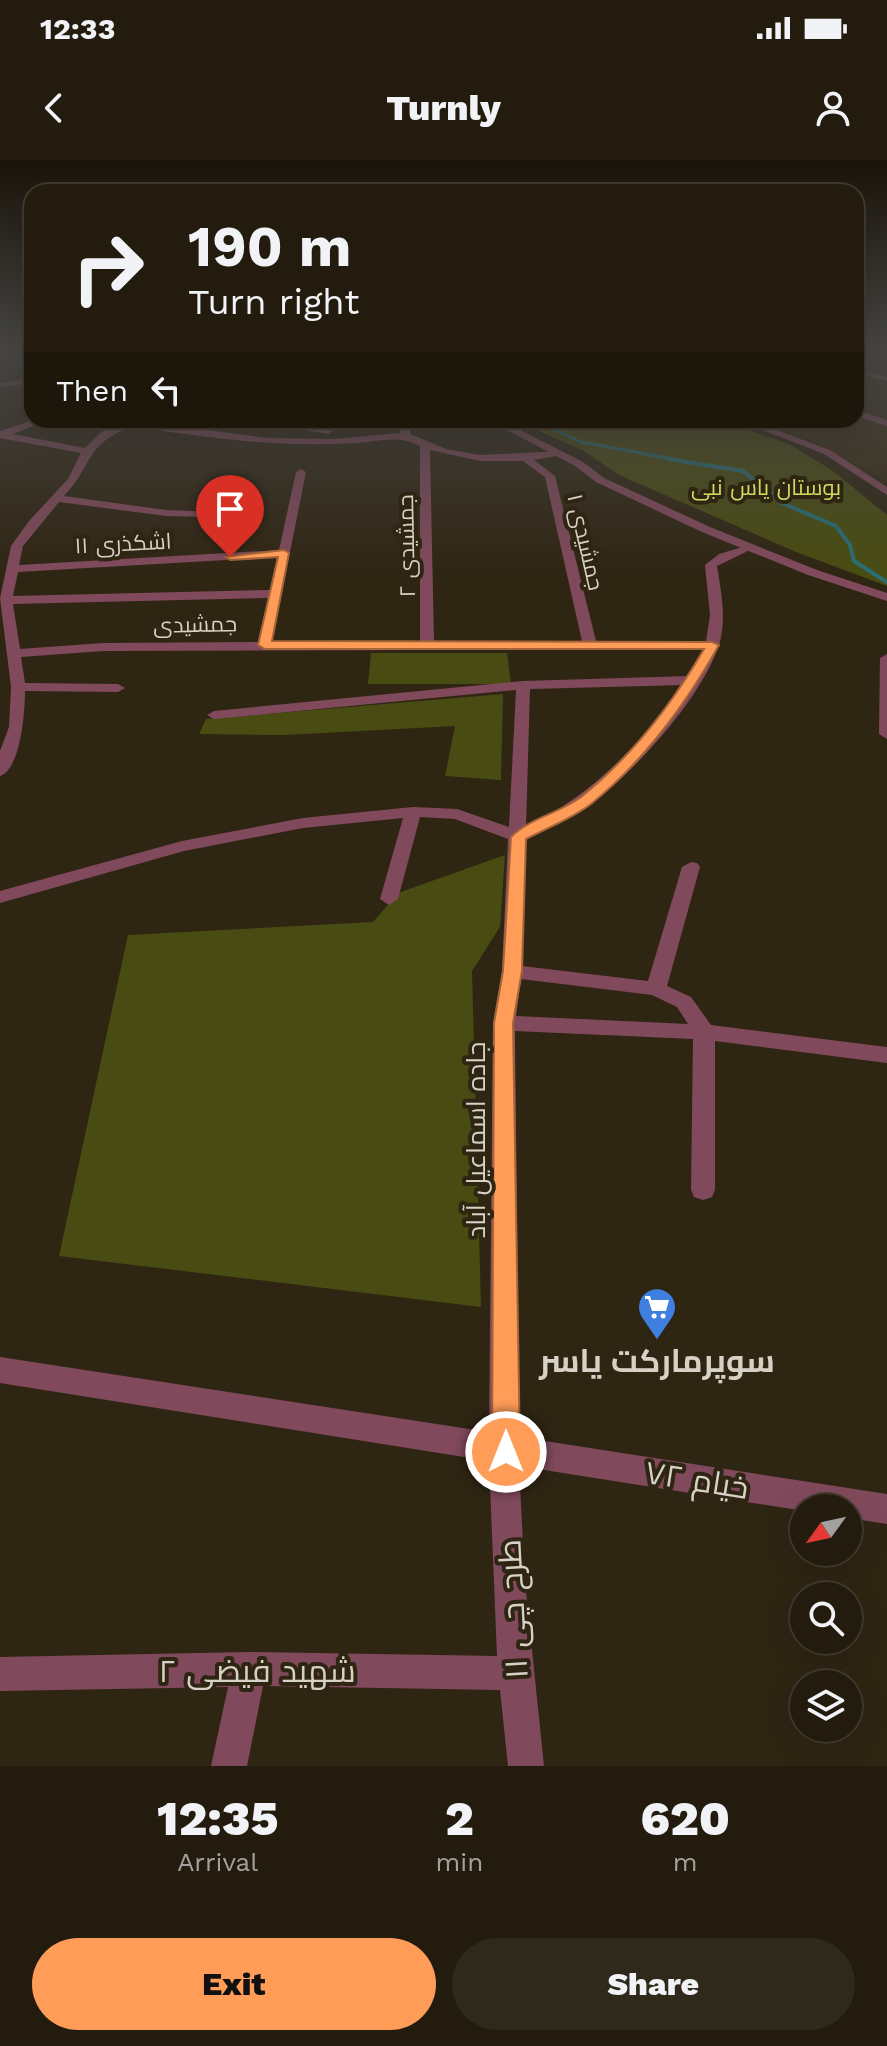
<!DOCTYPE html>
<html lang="en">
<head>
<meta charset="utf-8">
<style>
  body { margin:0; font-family:"Work Sans",Cairo,sans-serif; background:#2f291c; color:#f1f3f6; height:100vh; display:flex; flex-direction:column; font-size:30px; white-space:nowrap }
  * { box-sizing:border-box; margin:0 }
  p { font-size:26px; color:#a3a19e }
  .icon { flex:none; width:44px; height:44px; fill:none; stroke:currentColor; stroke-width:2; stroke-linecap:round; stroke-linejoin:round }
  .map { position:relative; height:1606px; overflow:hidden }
  .side { display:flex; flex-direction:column; background:#231c0e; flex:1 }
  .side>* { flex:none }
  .guide { position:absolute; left:24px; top:24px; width:840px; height:244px; border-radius:24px; box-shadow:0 8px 32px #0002,0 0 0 2px #403a2e; background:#231c0e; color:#f1f3f6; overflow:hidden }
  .needle { width:52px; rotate:237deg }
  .buttons { position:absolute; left:790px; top:1334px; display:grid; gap:16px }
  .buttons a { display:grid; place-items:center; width:72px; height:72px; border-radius:50%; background:#231c0e; box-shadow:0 8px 32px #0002,0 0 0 2px #403a2e; font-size:40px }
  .pin { position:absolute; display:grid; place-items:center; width:68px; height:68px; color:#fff; margin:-82px -34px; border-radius:50% 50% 50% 0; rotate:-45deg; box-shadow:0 0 8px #0007 }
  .pin .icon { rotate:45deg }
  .me { position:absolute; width:88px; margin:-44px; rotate:0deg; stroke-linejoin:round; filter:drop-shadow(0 0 6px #0008) }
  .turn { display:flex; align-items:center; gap:28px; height:168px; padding:0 32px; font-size:36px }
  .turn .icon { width:104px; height:104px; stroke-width:2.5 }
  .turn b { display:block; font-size:56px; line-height:68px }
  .then { display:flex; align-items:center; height:76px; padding:0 32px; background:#0003; gap:16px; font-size:30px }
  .eta { display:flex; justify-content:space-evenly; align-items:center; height:136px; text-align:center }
  .eta b { font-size:48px; font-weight:800; line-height:56px }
  .button { display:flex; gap:16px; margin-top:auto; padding:16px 32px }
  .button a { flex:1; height:92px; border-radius:48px; background:#fe9c58; color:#111; font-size:32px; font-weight:800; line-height:92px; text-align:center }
  .button a+a { background:#2f291c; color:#f1f3f6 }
  .status { display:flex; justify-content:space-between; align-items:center; height:56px; padding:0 40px; background:#231c0e; direction:ltr }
  .status svg { height:22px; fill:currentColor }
  header { display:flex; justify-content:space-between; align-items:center; height:104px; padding:0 32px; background:#231c0e; font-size:36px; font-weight:800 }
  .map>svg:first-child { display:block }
  .built { fill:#392c14 }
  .green { fill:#494c12 }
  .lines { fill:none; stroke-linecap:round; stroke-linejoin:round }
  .stream-far1 { stroke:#296e75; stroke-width:3 }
  .stream { stroke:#296e75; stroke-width:4 }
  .minor { fill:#814a5c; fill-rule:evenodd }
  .tertiary { fill:#814a5c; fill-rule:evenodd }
  .route { fill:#fe9c58; stroke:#a56539; stroke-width:2 }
  .labels { text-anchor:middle; stroke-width:8; stroke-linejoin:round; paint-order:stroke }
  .far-park-label { font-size:22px; fill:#d3da60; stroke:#2f2513 }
  .far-street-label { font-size:22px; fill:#d7d1c6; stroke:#2f2513 }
  .street-label { font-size:26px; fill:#d7d1c6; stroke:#2f2513 }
  .near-poi-label { font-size:32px; font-weight:bold; fill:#d7d1c6; stroke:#2f2513 }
  .near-street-label { font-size:32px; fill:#d7d1c6; stroke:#2f2513 }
</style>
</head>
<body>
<div class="status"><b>12:33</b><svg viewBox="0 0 49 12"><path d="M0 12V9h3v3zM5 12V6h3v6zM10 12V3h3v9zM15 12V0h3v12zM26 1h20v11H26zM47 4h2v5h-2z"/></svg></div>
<header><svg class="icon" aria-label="back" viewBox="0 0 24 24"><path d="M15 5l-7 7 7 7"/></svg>Turnly<svg class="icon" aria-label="person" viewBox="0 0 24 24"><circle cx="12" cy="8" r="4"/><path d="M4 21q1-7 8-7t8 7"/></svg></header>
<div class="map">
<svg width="887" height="1606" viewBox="0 0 887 1606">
  <rect width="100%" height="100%" fill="#2f2513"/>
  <!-- built -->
  <path class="built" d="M856,188H887V322L818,284L748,260H856Z"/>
  <!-- green -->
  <path class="green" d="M514,260H720L791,285L833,311L887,355V426L796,392L619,315L584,291Z
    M371,493H507L511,524H368Z
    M503,534L501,620L445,616L455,566L285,575L199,574L206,559Z
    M505,695L500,767L472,811L481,1147L59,1096L128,775L373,762L398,733Z"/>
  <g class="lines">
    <!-- stream-far1 -->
    <path class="stream-far1" d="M534,260L581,282L683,301"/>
    <!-- stream -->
    <path class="stream" d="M668,299L743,311L782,343L836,366L850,385L854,401L887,422"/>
    <!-- minor -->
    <path class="minor" d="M32,195V199L25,200L32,209V217L16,198Z
      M856,209L887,217V221L856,213Z
      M32,219V223L0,227V223Z
      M856,250L887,260V266L856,256Z
      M34,260H47L13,274L85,288L101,272L131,260L267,278L334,279L401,273L399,260H409L410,274L446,289L480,295L562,291V295L534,300L555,316L596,481H706L710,455L705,405L719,394L746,386L752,389L717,406C721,431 727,460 719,485C701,539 635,611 590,645C571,660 547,669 526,680L522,806L648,821L682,707L691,702L697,703L700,707L667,826L691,837L711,865L887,887V903L715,881V1030L712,1037L703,1040L694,1037L691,1030L693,879L515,871L519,1277L887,1334V1364L848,1358V1348H804V1351L519,1306L525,1422L544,1606H508L500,1530L263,1526L247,1606H211L228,1527L0,1531V1497L249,1492L497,1496L489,1301L0,1223V1197L489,1272L493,863L502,811L508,679L455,659L420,657L398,739L389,745L380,739L403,658L303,668L184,691L0,743V731L182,681L303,658L413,647L457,649L509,667L516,530L214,559L207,555L214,551L523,521L689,516L703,489L103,491L21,497L25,523L118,524L125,528L118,532L25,531C25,551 21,609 0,616V591L9,567L11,527L0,438L11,386L29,361L68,319L81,293L0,278V271ZM132,266C206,278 279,288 354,283C379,282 398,274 420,286V482H272L306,312L301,309L296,312L279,390L19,405L23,386L59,342L166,356L250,358V354L246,353L166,350L64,336C95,303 83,286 132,266ZM430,290L480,301H523L545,317L582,481L434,482ZM277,397L270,430L13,436L18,412ZM268,438L259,482L103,483L20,489L13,444ZM684,525C640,584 593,635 526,667L530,529ZM521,819L652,835L677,847L688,864L516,856Z
      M249,260H272L333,271L328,274Z
      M887,494V579L879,574L880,498Z"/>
    <!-- tertiary -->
    <path class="tertiary" d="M488,260H500L583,302L604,318L710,367L817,410L887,433V441L808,415L702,372L596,322L575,306Z
      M737,260H750L830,290L887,327V335L824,294Z"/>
  </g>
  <!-- sky -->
  <linearGradient id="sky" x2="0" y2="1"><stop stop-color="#1a140a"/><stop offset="0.46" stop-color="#474644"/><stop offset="1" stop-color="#474644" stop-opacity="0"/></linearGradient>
  <rect width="887" height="413" fill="url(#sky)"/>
  <!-- route -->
  <path class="route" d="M284,390L289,393L272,481L712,482L719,485C686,544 644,601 591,644C573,658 547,668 526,679L522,811L513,863L520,1292L516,1301L506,1305L496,1301L492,1292L494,863L503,811L511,677C529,658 560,653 581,637C631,597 672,544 704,489H265L258,485L278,397L230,400L225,397Z"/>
  <!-- icons -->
  <defs>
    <g id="supermarket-pin" transform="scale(2)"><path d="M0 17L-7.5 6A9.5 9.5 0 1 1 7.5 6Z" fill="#3f7fe0" stroke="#2f2513"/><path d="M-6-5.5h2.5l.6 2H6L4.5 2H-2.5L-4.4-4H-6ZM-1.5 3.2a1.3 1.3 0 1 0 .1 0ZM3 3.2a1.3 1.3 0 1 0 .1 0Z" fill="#fff"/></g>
  </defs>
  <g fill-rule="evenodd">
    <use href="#supermarket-pin" x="657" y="1147"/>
  </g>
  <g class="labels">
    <!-- far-park labels -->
    <g class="far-park-label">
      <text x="766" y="335">بوستان یاس نبی</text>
    </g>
    <!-- far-street labels -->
    <g class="far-street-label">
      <text transform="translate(586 382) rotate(77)" y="8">جمشیدی ۱</text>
      <text transform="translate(123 383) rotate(-3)" y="8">اشکذری ۱۱</text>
      <text transform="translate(406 386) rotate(-91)" y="8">جمشیدی ۲</text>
      <text transform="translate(195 464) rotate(-1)" y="8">جمشیدی</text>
    </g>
    <!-- street labels -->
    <g class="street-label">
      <text transform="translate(476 980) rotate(-90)" y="9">جاده اسماعیل آباد</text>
    </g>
    <!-- near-poi labels -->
    <g class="near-poi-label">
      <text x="657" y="1212">سوپرمارکت یاسر</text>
    </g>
    <!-- near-street labels -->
    <g class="near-street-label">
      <text transform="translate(697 1320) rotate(9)" y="11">خیام ۷۲</text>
      <text transform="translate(513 1449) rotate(-93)" y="11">طرح چی ۱۱</text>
      <text x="257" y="1522">شهید فیضی ۲</text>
    </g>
  </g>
</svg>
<div class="buttons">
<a><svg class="needle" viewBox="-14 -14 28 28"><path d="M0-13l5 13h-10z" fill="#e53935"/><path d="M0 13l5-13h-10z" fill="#a3a19e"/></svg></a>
<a><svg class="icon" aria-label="search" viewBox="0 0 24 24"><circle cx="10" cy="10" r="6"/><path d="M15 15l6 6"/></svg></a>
<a><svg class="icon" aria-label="layers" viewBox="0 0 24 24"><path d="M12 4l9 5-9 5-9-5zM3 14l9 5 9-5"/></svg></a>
</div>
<div class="pin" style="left:230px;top:397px;background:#d93025"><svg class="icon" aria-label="arrive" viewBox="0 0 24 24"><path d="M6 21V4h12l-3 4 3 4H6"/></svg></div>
<svg class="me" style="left:506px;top:1292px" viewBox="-20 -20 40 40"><circle r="17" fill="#fe9c58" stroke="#fff" stroke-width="3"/><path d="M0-11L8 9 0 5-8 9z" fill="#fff"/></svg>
<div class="guide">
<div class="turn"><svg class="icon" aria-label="right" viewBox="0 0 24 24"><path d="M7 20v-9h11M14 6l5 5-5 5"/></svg><div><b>190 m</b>Turn right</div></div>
<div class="then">Then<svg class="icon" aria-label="left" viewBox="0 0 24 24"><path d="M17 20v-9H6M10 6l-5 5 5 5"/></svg></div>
</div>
</div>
<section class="side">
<div class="eta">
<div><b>12:35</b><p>Arrival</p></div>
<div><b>2</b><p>min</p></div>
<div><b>620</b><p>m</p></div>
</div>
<div class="button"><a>Exit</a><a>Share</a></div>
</section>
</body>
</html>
